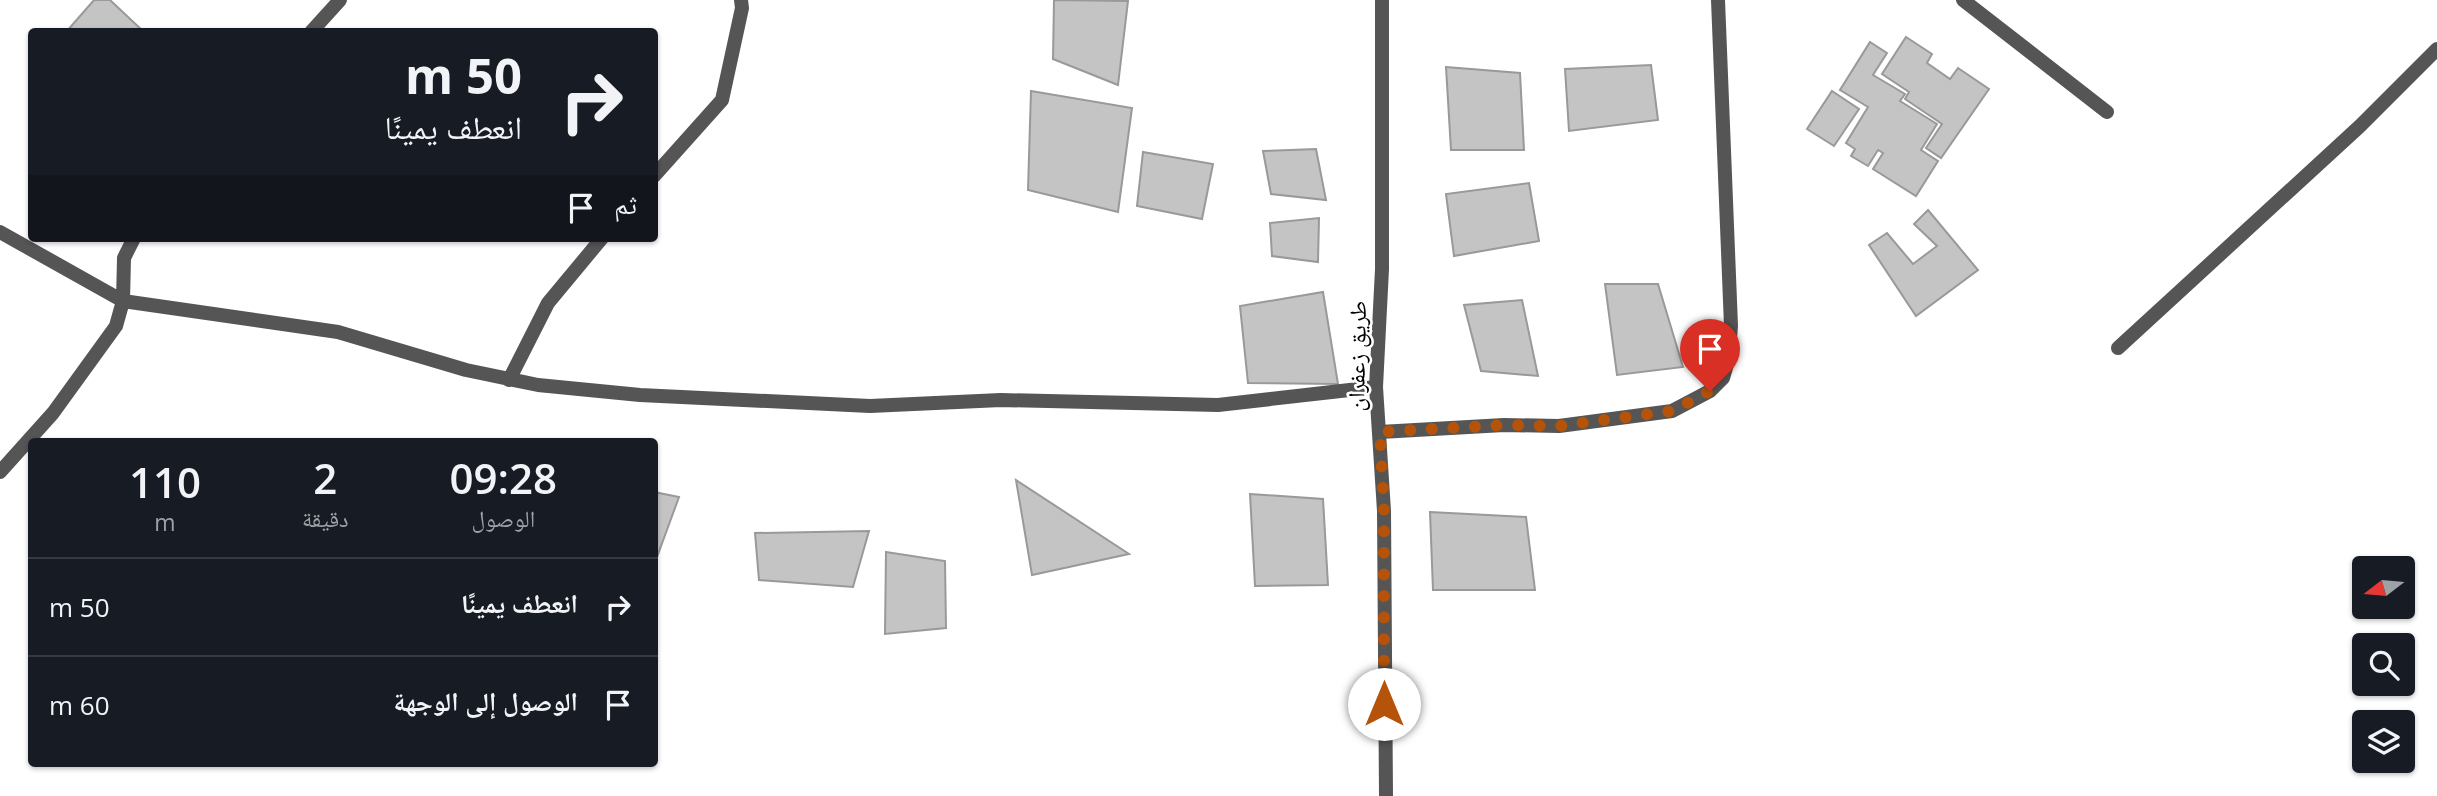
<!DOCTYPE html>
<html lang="ar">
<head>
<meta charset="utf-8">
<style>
  body { margin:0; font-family:"Open Sans","Noto Naskh Arabic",sans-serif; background:#20242c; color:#f1f3f6; direction:rtl; height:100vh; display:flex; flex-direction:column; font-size:26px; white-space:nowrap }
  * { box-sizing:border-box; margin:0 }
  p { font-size:23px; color:#9ea1a6 }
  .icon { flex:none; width:38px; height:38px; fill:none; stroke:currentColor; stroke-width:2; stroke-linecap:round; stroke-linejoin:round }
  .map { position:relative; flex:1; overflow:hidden; direction:ltr }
  .panel { position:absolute; left:28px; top:438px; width:630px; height:329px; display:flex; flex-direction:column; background:#171b24; border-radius:7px; box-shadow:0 2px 5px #0004; direction:rtl }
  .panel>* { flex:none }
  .guide { position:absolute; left:28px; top:28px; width:630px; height:214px; border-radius:7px; box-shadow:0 2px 5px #0004; direction:rtl; background:#171b24; color:#f1f3f6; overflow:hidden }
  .needle { width:46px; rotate:254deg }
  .buttons { position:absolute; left:2352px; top:556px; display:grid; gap:14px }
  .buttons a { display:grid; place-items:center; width:63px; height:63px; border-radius:7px; background:#171b24; box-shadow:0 2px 5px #0004; font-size:35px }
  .pin { position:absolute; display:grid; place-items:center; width:60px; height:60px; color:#fff; margin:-72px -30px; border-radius:50% 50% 50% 0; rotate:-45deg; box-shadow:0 0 7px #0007 }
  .pin .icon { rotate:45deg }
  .me { position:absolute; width:77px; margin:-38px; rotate:0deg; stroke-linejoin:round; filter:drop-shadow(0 0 5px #0008) }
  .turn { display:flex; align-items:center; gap:24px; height:147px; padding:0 21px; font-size:32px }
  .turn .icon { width:91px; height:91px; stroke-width:2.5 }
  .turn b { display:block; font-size:49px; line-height:60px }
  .then { display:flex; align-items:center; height:66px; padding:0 21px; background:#0003; gap:14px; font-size:26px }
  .eta { display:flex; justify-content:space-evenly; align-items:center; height:119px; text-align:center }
  .eta b { font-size:42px; font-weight:600; line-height:49px }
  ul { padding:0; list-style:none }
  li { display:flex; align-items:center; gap:21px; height:98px; padding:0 21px; border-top:2px solid #363941 }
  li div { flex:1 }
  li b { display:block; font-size:26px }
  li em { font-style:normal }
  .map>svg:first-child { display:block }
  .building { fill:#c4c4c4; stroke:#999; stroke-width:2 }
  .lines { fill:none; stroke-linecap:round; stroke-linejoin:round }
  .minor { stroke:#555; stroke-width:14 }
  .route { stroke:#b45309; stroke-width:12; stroke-dasharray:0 21.6 }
  .labels { text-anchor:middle; stroke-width:5; stroke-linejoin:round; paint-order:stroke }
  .street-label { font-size:23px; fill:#000; stroke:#fff }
</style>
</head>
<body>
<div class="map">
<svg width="2437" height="796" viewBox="0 0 2437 796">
  <rect width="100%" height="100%" fill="#fff"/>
  <!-- building -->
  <path class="building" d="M94,0H110L144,32H66Z
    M1054,0L1128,1L1118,85L1053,59Z
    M1906,37L1932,54L1927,63L1950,79L1958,68L1989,89L1941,158L1926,148L1942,124L1905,99L1909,92L1882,74Z
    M1870,42L1887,53L1873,75L1905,94L1900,101L1937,124L1921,150L1938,161L1916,196L1873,169L1883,153L1878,150L1868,166L1851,156L1855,149L1846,143L1868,107L1840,90Z
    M1651,65L1658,120L1569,131L1565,69Z
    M1446,67L1520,73L1524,150H1451Z
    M1031,91L1132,108L1118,212L1028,190Z
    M1832,91L1859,109L1834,146L1807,129Z
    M1316,149L1326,200L1271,194L1263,151Z
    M1143,152L1213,164L1202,219L1137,206Z
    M1529,183L1539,241L1454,256L1446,194Z
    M1928,210L1978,270L1916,316L1869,245L1887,233L1913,264L1937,246L1914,224Z
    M1319,218L1318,262L1272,256L1270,223Z
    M1605,284H1658L1683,367L1617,375Z
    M1323,292L1338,384L1248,383L1240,306Z
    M1522,300L1538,376L1481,371L1464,305Z
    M1016,480L1129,554L1032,575Z
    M654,492L679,497L657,557L654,556Z
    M1250,494L1323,499L1328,585L1255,586Z
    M1430,512L1526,517L1535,590H1433Z
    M869,531L853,587L759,580L755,533Z
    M886,552L945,561L946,628L885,634Z"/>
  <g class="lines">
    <!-- minor -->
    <path class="minor" d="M1382,0V269L1376,387L1384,511L1386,796
      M1963,0L2107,112
      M311,32L340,0
      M654,176L722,100L742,8L741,0
      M0,232L123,301L338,332L466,370L538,385L640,395L870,406L1001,400L1218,405L1376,387
      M2118,348L2360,126L2437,49
      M509,380L548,303L602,238
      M1380,432L1504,425L1559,426L1672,411L1710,391L1723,378L1728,361L1731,326L1718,0
      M0,472L53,413L116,326L123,301L124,258L134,238"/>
  </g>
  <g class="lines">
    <!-- route -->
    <path class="route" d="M1384,704V511L1380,432L1504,425L1559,426L1672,411L1710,391"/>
  </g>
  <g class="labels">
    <!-- street labels -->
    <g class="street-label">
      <text transform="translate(1357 356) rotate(-89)" y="8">طريق زعفران</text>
    </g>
  </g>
</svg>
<div class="buttons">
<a><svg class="needle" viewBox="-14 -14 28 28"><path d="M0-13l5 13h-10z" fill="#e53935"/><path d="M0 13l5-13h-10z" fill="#9ea1a6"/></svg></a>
<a><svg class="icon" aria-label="search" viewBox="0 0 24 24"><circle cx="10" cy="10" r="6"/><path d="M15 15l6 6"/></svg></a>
<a><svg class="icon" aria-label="layers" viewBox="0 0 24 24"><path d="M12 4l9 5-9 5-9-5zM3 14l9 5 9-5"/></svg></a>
</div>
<div class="pin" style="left:1710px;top:391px;background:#d93025"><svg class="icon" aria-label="arrive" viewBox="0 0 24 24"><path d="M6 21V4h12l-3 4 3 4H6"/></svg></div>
<svg class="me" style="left:1384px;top:704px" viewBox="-20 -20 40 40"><circle r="19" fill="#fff"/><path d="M0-13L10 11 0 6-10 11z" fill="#b45309"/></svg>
<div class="guide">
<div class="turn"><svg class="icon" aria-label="right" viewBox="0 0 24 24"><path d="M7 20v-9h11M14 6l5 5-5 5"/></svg><div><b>50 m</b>انعطف يمينًا</div></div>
<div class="then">ثم<svg class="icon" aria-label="arrive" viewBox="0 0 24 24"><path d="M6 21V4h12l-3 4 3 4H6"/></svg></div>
</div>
<section class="panel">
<div class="eta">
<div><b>09:28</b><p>الوصول</p></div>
<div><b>2</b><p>دقيقة</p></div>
<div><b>110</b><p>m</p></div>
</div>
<ul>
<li><svg class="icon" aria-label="right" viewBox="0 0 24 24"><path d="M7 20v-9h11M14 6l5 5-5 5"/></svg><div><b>انعطف يمينًا</b></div><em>50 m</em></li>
<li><svg class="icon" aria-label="arrive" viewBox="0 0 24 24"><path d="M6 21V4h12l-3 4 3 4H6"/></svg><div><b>الوصول إلى الوجهة</b></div><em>60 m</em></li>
</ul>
</section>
</div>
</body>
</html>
